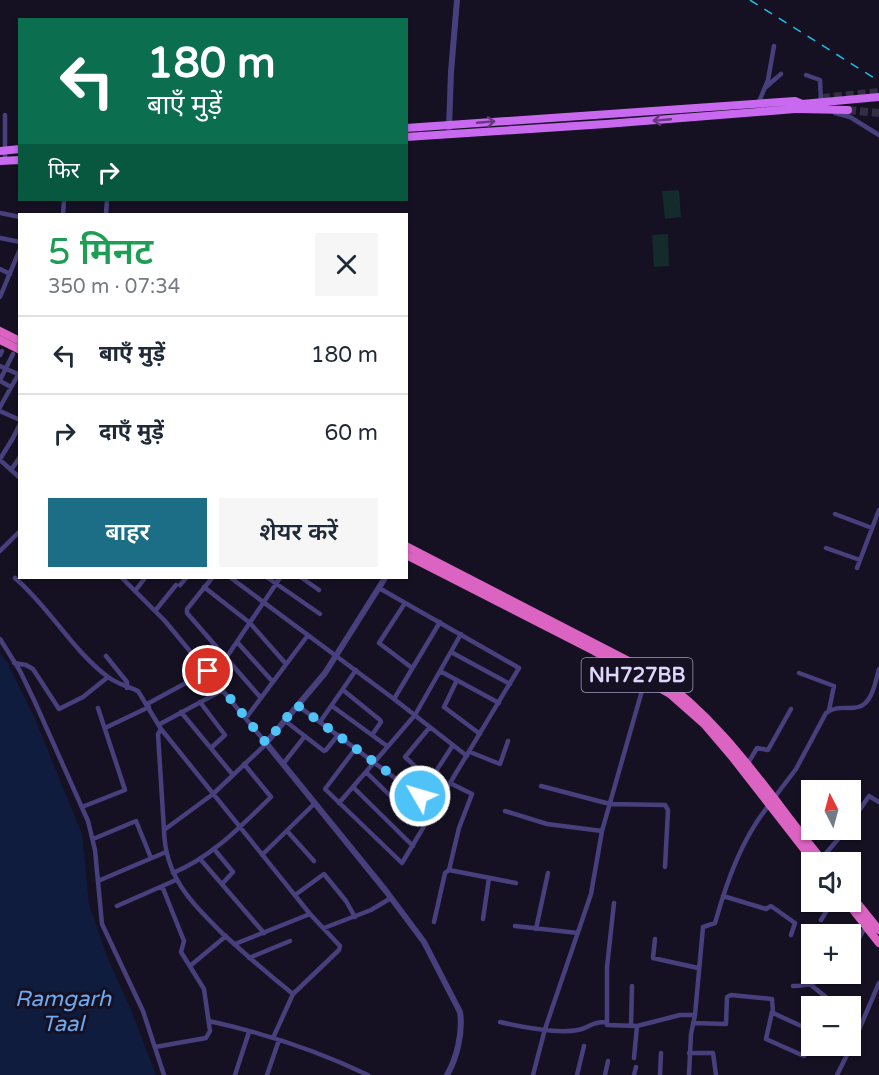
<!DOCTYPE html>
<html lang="hi">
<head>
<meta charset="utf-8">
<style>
  body { margin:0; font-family:"Varela Round","Noto Sans Devanagari",sans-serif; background:#f6f6f7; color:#1f2937; height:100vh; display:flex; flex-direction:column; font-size:22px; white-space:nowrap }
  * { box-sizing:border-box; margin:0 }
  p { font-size:20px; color:#747a83 }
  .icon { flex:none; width:33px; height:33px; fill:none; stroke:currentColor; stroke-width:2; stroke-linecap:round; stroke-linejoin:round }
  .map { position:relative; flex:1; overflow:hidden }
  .drawer { position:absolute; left:18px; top:213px; width:390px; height:366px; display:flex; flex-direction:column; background:#fff; border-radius:0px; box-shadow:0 2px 4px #0004 }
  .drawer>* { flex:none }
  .hud { position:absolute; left:18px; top:18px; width:390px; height:183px; border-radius:0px; box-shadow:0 2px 4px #0004; background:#0b6e4f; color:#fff; overflow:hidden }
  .needle { width:39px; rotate:354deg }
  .fabs { position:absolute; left:801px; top:780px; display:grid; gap:12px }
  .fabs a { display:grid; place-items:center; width:60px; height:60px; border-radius:0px; background:#fff; box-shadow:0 2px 4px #0004; font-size:30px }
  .pin { position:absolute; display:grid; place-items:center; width:51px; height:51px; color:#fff; margin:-26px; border:3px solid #fff; border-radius:50%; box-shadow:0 2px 6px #0007 }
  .me { position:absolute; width:66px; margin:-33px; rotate:308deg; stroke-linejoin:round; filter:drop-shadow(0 0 4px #0008) }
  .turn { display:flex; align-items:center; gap:21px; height:126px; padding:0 30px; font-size:27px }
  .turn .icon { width:78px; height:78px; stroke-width:2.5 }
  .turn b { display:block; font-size:42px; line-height:51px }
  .then { display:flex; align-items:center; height:57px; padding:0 30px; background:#0003; gap:12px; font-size:22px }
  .round { display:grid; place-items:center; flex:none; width:63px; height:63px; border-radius:0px; background:#f6f6f7 }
  .headline { display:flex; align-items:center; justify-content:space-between; height:102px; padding:0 30px }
  h1 { font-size:36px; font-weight:600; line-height:45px; color:#1e9e55 }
  .primary-button { display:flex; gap:12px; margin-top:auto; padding:12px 30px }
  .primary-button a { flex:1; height:69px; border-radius:0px; background:#1c6d86; color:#fff; font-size:24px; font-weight:600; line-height:69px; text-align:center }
  .primary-button a+a { background:#f6f6f7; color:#1f2937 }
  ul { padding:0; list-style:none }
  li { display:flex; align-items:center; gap:18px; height:78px; padding:0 30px; border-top:2px solid #e0e1e3 }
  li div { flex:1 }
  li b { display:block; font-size:22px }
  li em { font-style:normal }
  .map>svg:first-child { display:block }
  .green { fill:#142b2c }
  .water { fill:#0f1c3d }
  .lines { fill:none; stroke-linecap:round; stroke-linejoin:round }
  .primary-tunnel { stroke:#332f43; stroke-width:8; stroke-dasharray:8 4; stroke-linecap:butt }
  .minor { stroke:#48407d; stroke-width:4.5 }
  .tertiary { stroke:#48407d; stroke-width:6 }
  .primary { stroke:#c869ef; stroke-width:8 }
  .trunk { stroke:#db64c3; stroke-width:8 }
  .rail { stroke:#18c0e6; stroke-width:1.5; stroke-dasharray:9 8; stroke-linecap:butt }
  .oneway { stroke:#66397f }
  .route { stroke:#4fc3f7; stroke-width:10; stroke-dasharray:0 18 }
  .labels { text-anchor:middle; stroke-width:6; stroke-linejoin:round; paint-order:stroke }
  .shield { fill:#151123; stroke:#a29bba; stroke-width:1.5 }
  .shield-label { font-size:20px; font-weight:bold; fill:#ded6fb }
  .water-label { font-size:22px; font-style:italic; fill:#6faaf0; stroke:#151123 }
</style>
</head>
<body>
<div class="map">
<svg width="879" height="1075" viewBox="0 0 879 1075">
  <rect width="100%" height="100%" fill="#151123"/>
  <!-- green -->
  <path class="green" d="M679,190L681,217L665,219L662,191Z
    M668,234L669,266L654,267L652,235Z"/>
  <!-- water -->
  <path class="water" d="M0,653L8,664L34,717L82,834L89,904L108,959L131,1010L156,1075H0Z"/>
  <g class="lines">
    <!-- primary-tunnel -->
    <path class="primary-tunnel" d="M822,98L879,92
      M848,110L879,113"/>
    <!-- minor -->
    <path class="minor" d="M806,75L820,80L821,102
      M766,87L781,74
      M758,104L768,80L774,46
      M835,113L850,117L879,135
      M5,160V115
      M0,213L20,217
      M63,214L64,200
      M106,214L107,200
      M0,238L20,242
      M0,269L10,274
      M0,297L20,249
      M0,355L2,351
      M0,366L20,375
      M0,380L13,354
      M0,381L11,387
      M0,407L18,375
      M0,411L20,420
      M0,459L13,438L20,424
      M0,460L20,478
      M11,470L20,457
      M835,514L872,528
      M826,548L860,560
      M0,551L20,531
      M857,568L879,510
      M15,578C50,608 72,650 108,677C119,685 128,686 138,691L161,729L310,914L340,946L339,950L293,994
      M122,578L165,621L266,743
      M212,578L187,609V613L261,698
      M231,578L394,699L467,756
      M268,578L320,614
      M302,578L319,590
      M180,585L186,578
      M204,587L250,623L286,664
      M135,591L145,578
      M405,603L379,643L412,668
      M155,611L176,585
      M0,639L20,671L34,700L88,821L95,850L102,924L143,1011L164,1075
      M237,642L273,682
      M451,652L510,684
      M106,656L127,682V688
      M226,658L280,578
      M14,663L26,665L33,669L59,709L83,697L108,677
      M440,671L499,703
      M799,673L834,686L829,710
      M457,680L444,707L480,734
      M343,690L380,720L381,722L372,735
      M394,699L440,622
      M200,702L225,735L211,748
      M147,704L208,671
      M297,705L435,808
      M332,706L387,746
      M181,712L233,775
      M246,718L308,635
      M284,720L324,751L326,750L338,735
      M320,722L356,670
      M160,724L223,690
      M430,727L405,757L430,780
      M105,728L149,707
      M161,729L158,734L164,830
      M266,744L213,794L164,830C165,877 191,902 222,933C245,954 268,974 293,994L273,1038
      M356,748L325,789L402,863L519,668L379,588
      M470,752L500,764L508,741
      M283,764L305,736
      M747,765L757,748L768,750L791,709
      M366,772L412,817
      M450,783L472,794L459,828L449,870L516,883
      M541,786L610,804L665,805L668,810L665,867
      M353,787L413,846
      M837,790L842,784
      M420,796L453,745
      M774,798L796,769L826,713C839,703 853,712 863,705C873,698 876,680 879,669
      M339,803L415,715L461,634
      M82,807L125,790L98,708
      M505,811L547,824L602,831
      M850,824L869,796L879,802
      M287,831L314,861
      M804,837L812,826
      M93,839L136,821L151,858
      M214,849L233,872L222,884
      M262,855L315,803
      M821,859L846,830
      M201,860L264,933
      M173,873C212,857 241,826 271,797L244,764
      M98,881L166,852
      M295,895L324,874L346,901L355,917
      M723,896L766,909L771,906L795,923L791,935
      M614,903L607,967V1025L637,1026L680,1015H695
      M117,906L176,880
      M483,919L489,878
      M821,920L832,902
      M434,922L445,873L449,870
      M515,926L578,933
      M324,928L371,910L391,898
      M536,929L548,873
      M655,939L653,958L698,968
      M235,944L310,914
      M850,953L866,926
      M249,958L290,941
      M190,966L226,936
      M811,985L827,998L823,1006
      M793,986C806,986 819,983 828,974
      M772,1012L766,1039L804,1056
      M209,1021C264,1033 318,1051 368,1075
      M500,1022C522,1027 557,1034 578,1030C590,1028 590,1022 605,1022
      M693,1023L726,1024L727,997L731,995L772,999L773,1013L812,1031
      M631,1026L632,986
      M155,1047L206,1038L210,1031L204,989L181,952L184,941L162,886
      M689,1053H713L716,1075
      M634,1058L637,1026
      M235,1075L249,1032
      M267,1075L279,1040
      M533,1075L545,1029L591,894L602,831L645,680
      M577,1075L584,1046
      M605,1075L608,1061
      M634,1075L636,1067
      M660,1075L661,1053
      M689,1075L691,1034L695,1015L703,927L715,923C727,881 741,840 769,805
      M837,1075L855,1039L879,983"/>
    <!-- tertiary -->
    <path class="tertiary" d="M449,128L451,72L457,0
      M385,578L325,673L266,743L386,891L424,942L460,1012C463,1032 457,1058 447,1075"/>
    <!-- primary -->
    <path class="primary" d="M798,109L848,110
      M406,128L795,101L802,104L879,97
      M406,137L606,124L795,109L802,104
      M0,151L20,149
      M0,161L20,160"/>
    <!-- trunk -->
    <path class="trunk" d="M0,331L20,341
      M0,340L20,350
      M406,546L654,674C726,723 770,797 824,862
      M406,555L594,651L670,694L704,724L733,758L814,862
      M850,894L879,930
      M847,902L879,943"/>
    <!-- rail -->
    <path class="rail" d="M750,0L879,81"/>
  </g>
  <!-- one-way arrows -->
  <defs><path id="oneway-shaft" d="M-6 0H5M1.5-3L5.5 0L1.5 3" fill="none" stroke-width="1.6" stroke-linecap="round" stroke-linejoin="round" transform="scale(1.5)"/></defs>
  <g class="oneway">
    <use href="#oneway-shaft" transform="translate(662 120) rotate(175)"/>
    <use href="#oneway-shaft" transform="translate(486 122) rotate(-5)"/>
  </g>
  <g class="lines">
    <!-- route -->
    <path class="route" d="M208,671L266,743L297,705L420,796"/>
  </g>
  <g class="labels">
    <!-- shield labels -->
    <rect class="shield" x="581.5" y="658" width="111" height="34" rx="4.5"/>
    <g class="shield-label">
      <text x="637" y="682">NH727BB</text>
    </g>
    <!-- water labels -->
    <g class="water-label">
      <text x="63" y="1006">Ramgarh<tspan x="63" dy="25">Taal</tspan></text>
    </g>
  </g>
</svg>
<div class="fabs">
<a><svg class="needle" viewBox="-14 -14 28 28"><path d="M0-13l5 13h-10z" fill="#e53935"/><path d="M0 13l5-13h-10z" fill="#747a83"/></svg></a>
<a><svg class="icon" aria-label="sound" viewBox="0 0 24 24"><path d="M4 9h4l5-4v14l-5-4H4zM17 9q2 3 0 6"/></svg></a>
<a>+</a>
<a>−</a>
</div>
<div class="pin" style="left:208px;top:671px;background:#d93025"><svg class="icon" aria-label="arrive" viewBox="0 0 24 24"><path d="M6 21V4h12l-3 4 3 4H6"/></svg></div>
<svg class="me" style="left:420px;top:796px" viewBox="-20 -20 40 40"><circle r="17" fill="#4fc3f7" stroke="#fff" stroke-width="3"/><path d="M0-11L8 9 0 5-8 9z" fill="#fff"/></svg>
<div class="hud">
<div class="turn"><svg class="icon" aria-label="left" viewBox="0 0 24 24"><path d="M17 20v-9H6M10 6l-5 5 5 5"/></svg><div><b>180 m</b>बाएँ मुड़ें</div></div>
<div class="then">फिर<svg class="icon" aria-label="right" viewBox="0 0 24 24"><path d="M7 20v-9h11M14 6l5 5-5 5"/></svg></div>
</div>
<section class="drawer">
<div class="headline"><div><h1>5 मिनट</h1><p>350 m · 07:34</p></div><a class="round"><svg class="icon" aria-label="close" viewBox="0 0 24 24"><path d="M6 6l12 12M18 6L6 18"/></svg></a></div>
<ul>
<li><svg class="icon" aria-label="left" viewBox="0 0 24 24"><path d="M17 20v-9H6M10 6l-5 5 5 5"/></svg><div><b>बाएँ मुड़ें</b></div><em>180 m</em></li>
<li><svg class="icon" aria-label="right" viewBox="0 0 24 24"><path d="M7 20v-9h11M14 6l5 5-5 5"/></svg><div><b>दाएँ मुड़ें</b></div><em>60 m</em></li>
</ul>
<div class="primary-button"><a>बाहर</a><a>शेयर करें</a></div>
</section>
</div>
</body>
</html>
